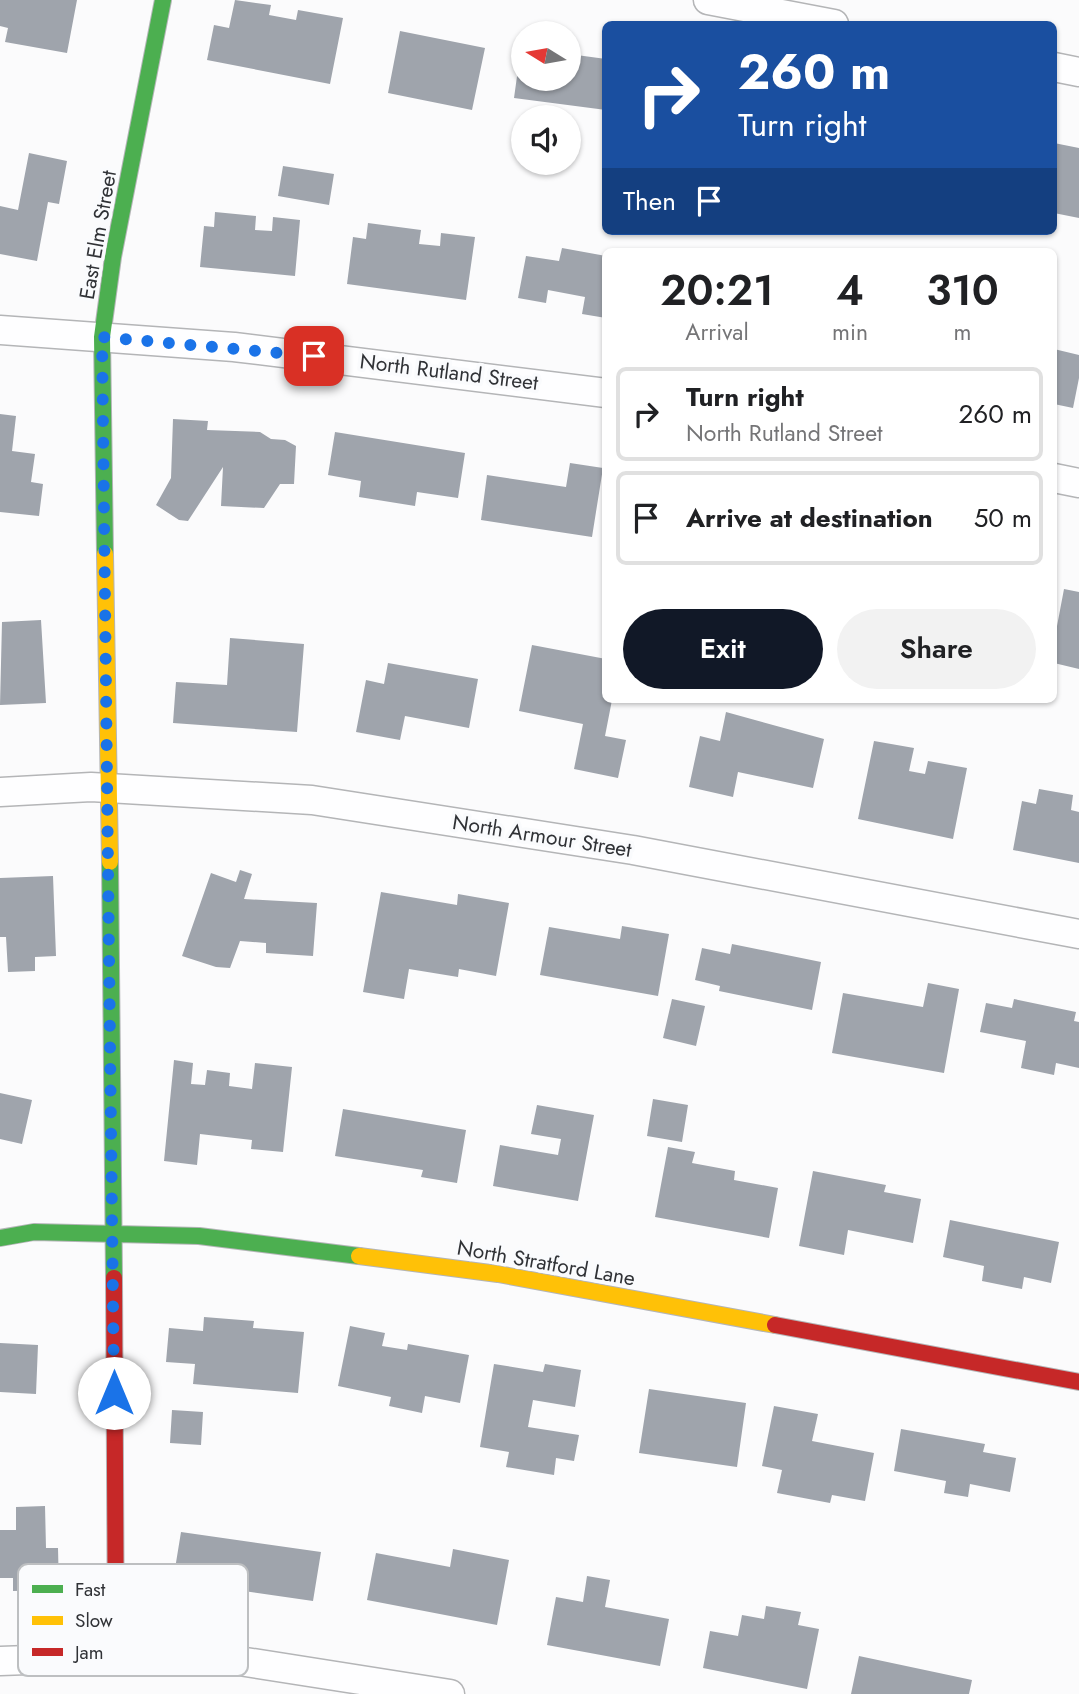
<!DOCTYPE html>
<html lang="en">
<head>
<meta charset="utf-8">
<style>
  body { margin:0; font-family:Jost,sans-serif; background:#f2f2f2; color:#202124; height:100vh; display:flex; flex-direction:column; font-size:26px; white-space:nowrap }
  * { box-sizing:border-box; margin:0 }
  p { font-size:23px; color:#757577 }
  .icon { flex:none; width:38px; height:38px; fill:none; stroke:currentColor; stroke-width:2; stroke-linecap:round; stroke-linejoin:round }
  .map { position:relative; flex:1; overflow:hidden }
  .details { position:absolute; left:602px; top:248px; width:455px; height:455px; display:flex; flex-direction:column; background:#fff; border-radius:10px; box-shadow:0 2px 5px #0004 }
  .details>* { flex:none }
  .guide { position:absolute; left:602px; top:21px; width:455px; height:214px; border-radius:10px; box-shadow:0 2px 5px #0004; background:#1a4fa0; color:#fff; overflow:hidden }
  .needle { width:46px; rotate:281deg }
  .buttons { position:absolute; left:511px; top:21px; display:grid; gap:14px }
  .buttons a { display:grid; place-items:center; width:70px; height:70px; border-radius:50%; background:#fff; box-shadow:0 2px 5px #0004; font-size:35px }
  .pin { position:absolute; display:grid; place-items:center; width:60px; height:60px; color:#fff; margin:-30px; border-radius:14px; box-shadow:0 4px 10px #0006 }
  .me { position:absolute; width:77px; margin:-38px; rotate:0deg; stroke-linejoin:round; filter:drop-shadow(0 0 5px #0008) }
  .turn { display:flex; align-items:center; gap:24px; height:147px; padding:0 21px; font-size:32px }
  .turn .icon { width:91px; height:91px; stroke-width:2.5 }
  .turn b { display:block; font-size:49px; line-height:60px }
  .then { display:flex; align-items:center; height:66px; padding:0 21px; background:#0003; gap:14px; font-size:26px }
  .eta { display:flex; justify-content:space-evenly; align-items:center; height:119px; text-align:center }
  .eta b { font-size:42px; font-weight:600; line-height:49px }
  .action { display:flex; gap:14px; margin-top:auto; padding:14px 21px }
  .action a { flex:1; height:80px; border-radius:42px; background:#111827; color:#fff; font-size:28px; font-weight:600; line-height:80px; text-align:center }
  .action a+a { background:#f2f2f2; color:#202124 }
  ul { padding:0; list-style:none }
  li { display:flex; align-items:center; gap:21px; height:94px; margin:0 14px 10px; padding:0 7px; border:4px solid #e0e0e0; border-radius:10px }
  li div { flex:1 }
  li b { display:block; font-size:26px }
  li em { font-style:normal }
  .map>svg:first-child { display:block }
  .building { fill:#9fa4ac }
  .lines { fill:none; stroke-linecap:round; stroke-linejoin:round }
  .street-casing { stroke:#b4b5b7; stroke-width:31 }
  .fast-casing { stroke:#b4b5b7; stroke-width:18 }
  .slow-casing { stroke:#b4b5b7; stroke-width:18 }
  .jam-casing { stroke:#b4b5b7; stroke-width:18 }
  .street { stroke:#fefeff; stroke-width:28 }
  .fast { stroke:#4caf50; stroke-width:16 }
  .slow { stroke:#ffc107; stroke-width:16 }
  .jam { stroke:#c62828; stroke-width:16 }
  .route { stroke:#1a73e8; stroke-width:12; stroke-dasharray:0 21.6 }
  .labels { text-anchor:middle; stroke-width:7; stroke-linejoin:round; paint-order:stroke }
  .street-label { font-size:21px; fill:#303236; stroke:#fafbfd }
  .key { fill:#fafbfd; stroke:#bdbfc1; stroke-width:2 }
  .key-label { font-size:19px; fill:#303236 }
</style>
</head>
<body>
<div class="map">
<svg width="1079" height="1694" viewBox="0 0 1079 1694">
  <rect width="100%" height="100%" fill="#fbfbfc"/>
  <!-- building -->
  <path class="building" d="M0,0H77L67,53L5,42L8,28L0,26Z
    M235,0L271,5L269,15L296,20L298,10L343,18L330,84L207,60L214,25L229,28Z
    M400,31L485,48L472,110L388,93Z
    M569,54L606,59V110L514,98L519,62H523V79H569Z
    M1054,143L1079,148V218L1054,213Z
    M29,153L67,161L59,204L48,202L37,261L0,254V206L18,210Z
    M283,166L334,174L329,205L278,196Z
    M215,212L256,216L255,230L272,231L273,217L300,220L295,276L200,267L204,226L214,227Z
    M368,223L421,230L419,244L440,246L441,233L475,237L466,300L347,284L353,237L366,239Z
    M562,248L606,256V318L582,314L585,297L548,290L546,303L518,298L526,256L559,261Z
    M1054,349L1079,355V378L1073,408L1054,404Z
    M0,414L16,416L12,451L35,454L31,482L43,484L39,516L0,512Z
    M173,419L208,421L207,430L260,432L271,439L285,440L296,446L294,484H280L264,508L221,506L223,467L188,521L179,520L156,505L171,478Z
    M335,432L465,453L458,498L417,492L415,506L359,497L361,481L328,475Z
    M570,463L603,468L592,537L481,520L487,475L566,487Z
    M1064,589L1079,592V669L1054,663V642Z
    M41,620L46,703L0,705L2,622Z
    M230,638L304,644L297,732L173,723L176,682L227,685Z
    M532,645L606,659V700H612L605,736L626,740L618,778L574,769L583,724L519,711Z
    M388,663L478,679L469,728L405,716L400,740L356,732L366,680L384,684Z
    M726,712L824,739L813,788L738,772L733,797L689,787L700,736L720,741Z
    M874,741L914,748L909,771L925,774L928,761L967,768L953,839L858,819Z
    M1039,789L1073,795L1071,810L1079,812V863L1013,850L1022,801L1036,804Z
    M240,870L252,874L244,899L317,903L313,956L266,953V943L240,941L230,968L216,967L182,956L211,873L236,882Z
    M53,876L56,956L35,957V971L8,972L6,937H0V878Z
    M381,892L457,905L458,894L509,903L496,976L459,969L458,977L409,969L404,999L363,992Z
    M622,926L669,934L658,996L540,975L549,927L620,939Z
    M732,944L821,962L812,1010L719,991L720,986L695,980L702,948L730,954Z
    M928,983L959,989L944,1073L832,1053L843,993L923,1007Z
    M672,999L705,1006L696,1046L663,1038Z
    M1014,999L1076,1012L1074,1021L1079,1022V1068L1056,1063L1054,1075L1021,1068L1026,1041L980,1032L986,1003L1012,1008Z
    M174,1060L193,1063L191,1084L205,1085L207,1070L230,1073L229,1086L252,1089L255,1063L292,1067L283,1152L251,1149L252,1140L200,1134L197,1165L164,1161Z
    M0,1093L32,1100L22,1144L0,1139Z
    M653,1099L688,1105L682,1142L647,1136Z
    M537,1105L594,1115L578,1201L493,1186L500,1145L558,1155L561,1139L531,1134Z
    M343,1109L466,1130L457,1183L421,1177L423,1170L335,1156Z
    M668,1147L695,1152L692,1163L735,1171L734,1180L778,1188L769,1238L655,1217Z
    M813,1171L886,1185L884,1192L921,1199L913,1243L848,1230L844,1255L799,1246Z
    M950,1220L1059,1242L1051,1283L1024,1277L1022,1289L982,1281L984,1266L943,1257Z
    M204,1317L254,1321L253,1328L304,1332L298,1393L193,1384L195,1364L166,1362L169,1328L203,1331Z
    M350,1326L385,1333L382,1346L407,1350L408,1344L469,1355L460,1403L425,1396L422,1413L389,1406L391,1397L338,1386Z
    M0,1343L38,1345L36,1394L0,1392Z
    M494,1364L543,1372L545,1364L581,1370L575,1407L533,1400L528,1427L579,1435L574,1461L556,1458L554,1475L506,1467L509,1452L480,1447Z
    M649,1389L746,1403L737,1467L639,1453Z
    M774,1406L818,1414L812,1441L874,1453L865,1501L832,1495L830,1503L777,1493L782,1470L762,1466Z
    M172,1410L203,1412L201,1445L170,1443Z
    M901,1429L985,1444L983,1452L1016,1458L1010,1492L970,1484L968,1497L944,1493L946,1481L894,1471Z
    M45,1506L46,1548H58L59,1590L13,1591V1578H0V1530H16V1507Z
    M181,1532L321,1552L313,1601L173,1581Z
    M453,1549L509,1560L497,1625L367,1600L376,1553L450,1567Z
    M587,1576L610,1580L605,1607L669,1619L660,1666L547,1645L556,1597L583,1602Z
    M766,1606L801,1612L798,1625L819,1629L807,1689L703,1668L710,1631L738,1636L742,1615L764,1619Z
    M859,1656L972,1680L969,1694H851Z"/>
  <g class="lines">
    <!-- street casing -->
    <g class="street-casing">
      <path id="street" d="M708,0L834,24
        M1054,67L1079,72
        M0,330L234,347L606,393
        M1054,478L1079,483
        M0,792L91,787L312,800L633,850L1079,934
        M0,1661L195,1654L450,1694"/>
    </g>
    <!-- fast casing -->
    <g class="fast-casing">
      <path id="fast" d="M105,554L102,337L113,257L163,0
        M110,862L114,1278
        M0,1238L34,1232L199,1236L359,1256"/>
    </g>
    <!-- slow casing -->
    <g class="slow-casing">
      <path id="slow" d="M105,554L110,862
        M359,1256L498,1274L775,1325"/>
    </g>
    <!-- jam casing -->
    <g class="jam-casing">
      <path id="jam" d="M114,1278L116,1657
        M775,1325L1079,1382"/>
    </g>
    <!-- street -->
    <use href="#street" class="street"/>
    <!-- fast -->
    <use href="#fast" class="fast"/>
    <!-- slow -->
    <use href="#slow" class="slow"/>
    <!-- jam -->
    <use href="#jam" class="jam"/>
  </g>
  <g class="lines">
    <!-- route -->
    <path class="route" d="M114,1393L102,337L314,356"/>
  </g>
  <g class="labels">
    <!-- street labels -->
    <g class="street-label">
      <text transform="translate(98 235) rotate(-80)" y="7">East Elm Street</text>
      <text transform="translate(449 372) rotate(7)" y="7">North Rutland Street</text>
      <text transform="translate(542 836) rotate(9)" y="7">North Armour Street</text>
      <text transform="translate(546 1263) rotate(10)" y="7">North Stratford Lane</text>
    </g>
  </g>
  <!-- legend -->
  <rect x="18" y="1564" width="230" height="112" rx="10" class="key"/>
  <rect x="32" y="1585" width="31" height="8" fill="#4caf50"/>
  <rect x="32" y="1616" width="31" height="9" fill="#ffc107"/>
  <rect x="32" y="1648" width="31" height="8" fill="#c62828"/>
  <g class="key-label">
    <text x="75" y="1596">Fast</text>
    <text x="75" y="1627">Slow</text>
    <text x="75" y="1659">Jam</text>
  </g>
</svg>
<div class="buttons">
<a><svg class="needle" viewBox="-14 -14 28 28"><path d="M0-13l5 13h-10z" fill="#e53935"/><path d="M0 13l5-13h-10z" fill="#757577"/></svg></a>
<a><svg class="icon" aria-label="sound" viewBox="0 0 24 24"><path d="M4 9h4l5-4v14l-5-4H4zM17 9q2 3 0 6"/></svg></a>
</div>
<div class="pin" style="left:314px;top:356px;background:#d93025"><svg class="icon" aria-label="arrive" viewBox="0 0 24 24"><path d="M6 21V4h12l-3 4 3 4H6"/></svg></div>
<svg class="me" style="left:114px;top:1393px" viewBox="-20 -20 40 40"><circle r="19" fill="#fff"/><path d="M0-13L10 11 0 6-10 11z" fill="#1a73e8"/></svg>
<div class="guide">
<div class="turn"><svg class="icon" aria-label="right" viewBox="0 0 24 24"><path d="M7 20v-9h11M14 6l5 5-5 5"/></svg><div><b>260 m</b>Turn right</div></div>
<div class="then">Then<svg class="icon" aria-label="arrive" viewBox="0 0 24 24"><path d="M6 21V4h12l-3 4 3 4H6"/></svg></div>
</div>
<section class="details">
<div class="eta">
<div><b>20:21</b><p>Arrival</p></div>
<div><b>4</b><p>min</p></div>
<div><b>310</b><p>m</p></div>
</div>
<ul>
<li><svg class="icon" aria-label="right" viewBox="0 0 24 24"><path d="M7 20v-9h11M14 6l5 5-5 5"/></svg><div><b>Turn right</b><p>North Rutland Street</p></div><em>260 m</em></li>
<li><svg class="icon" aria-label="arrive" viewBox="0 0 24 24"><path d="M6 21V4h12l-3 4 3 4H6"/></svg><div><b>Arrive at destination</b></div><em>50 m</em></li>
</ul>
<div class="action"><a>Exit</a><a>Share</a></div>
</section>
</div>
</body>
</html>
